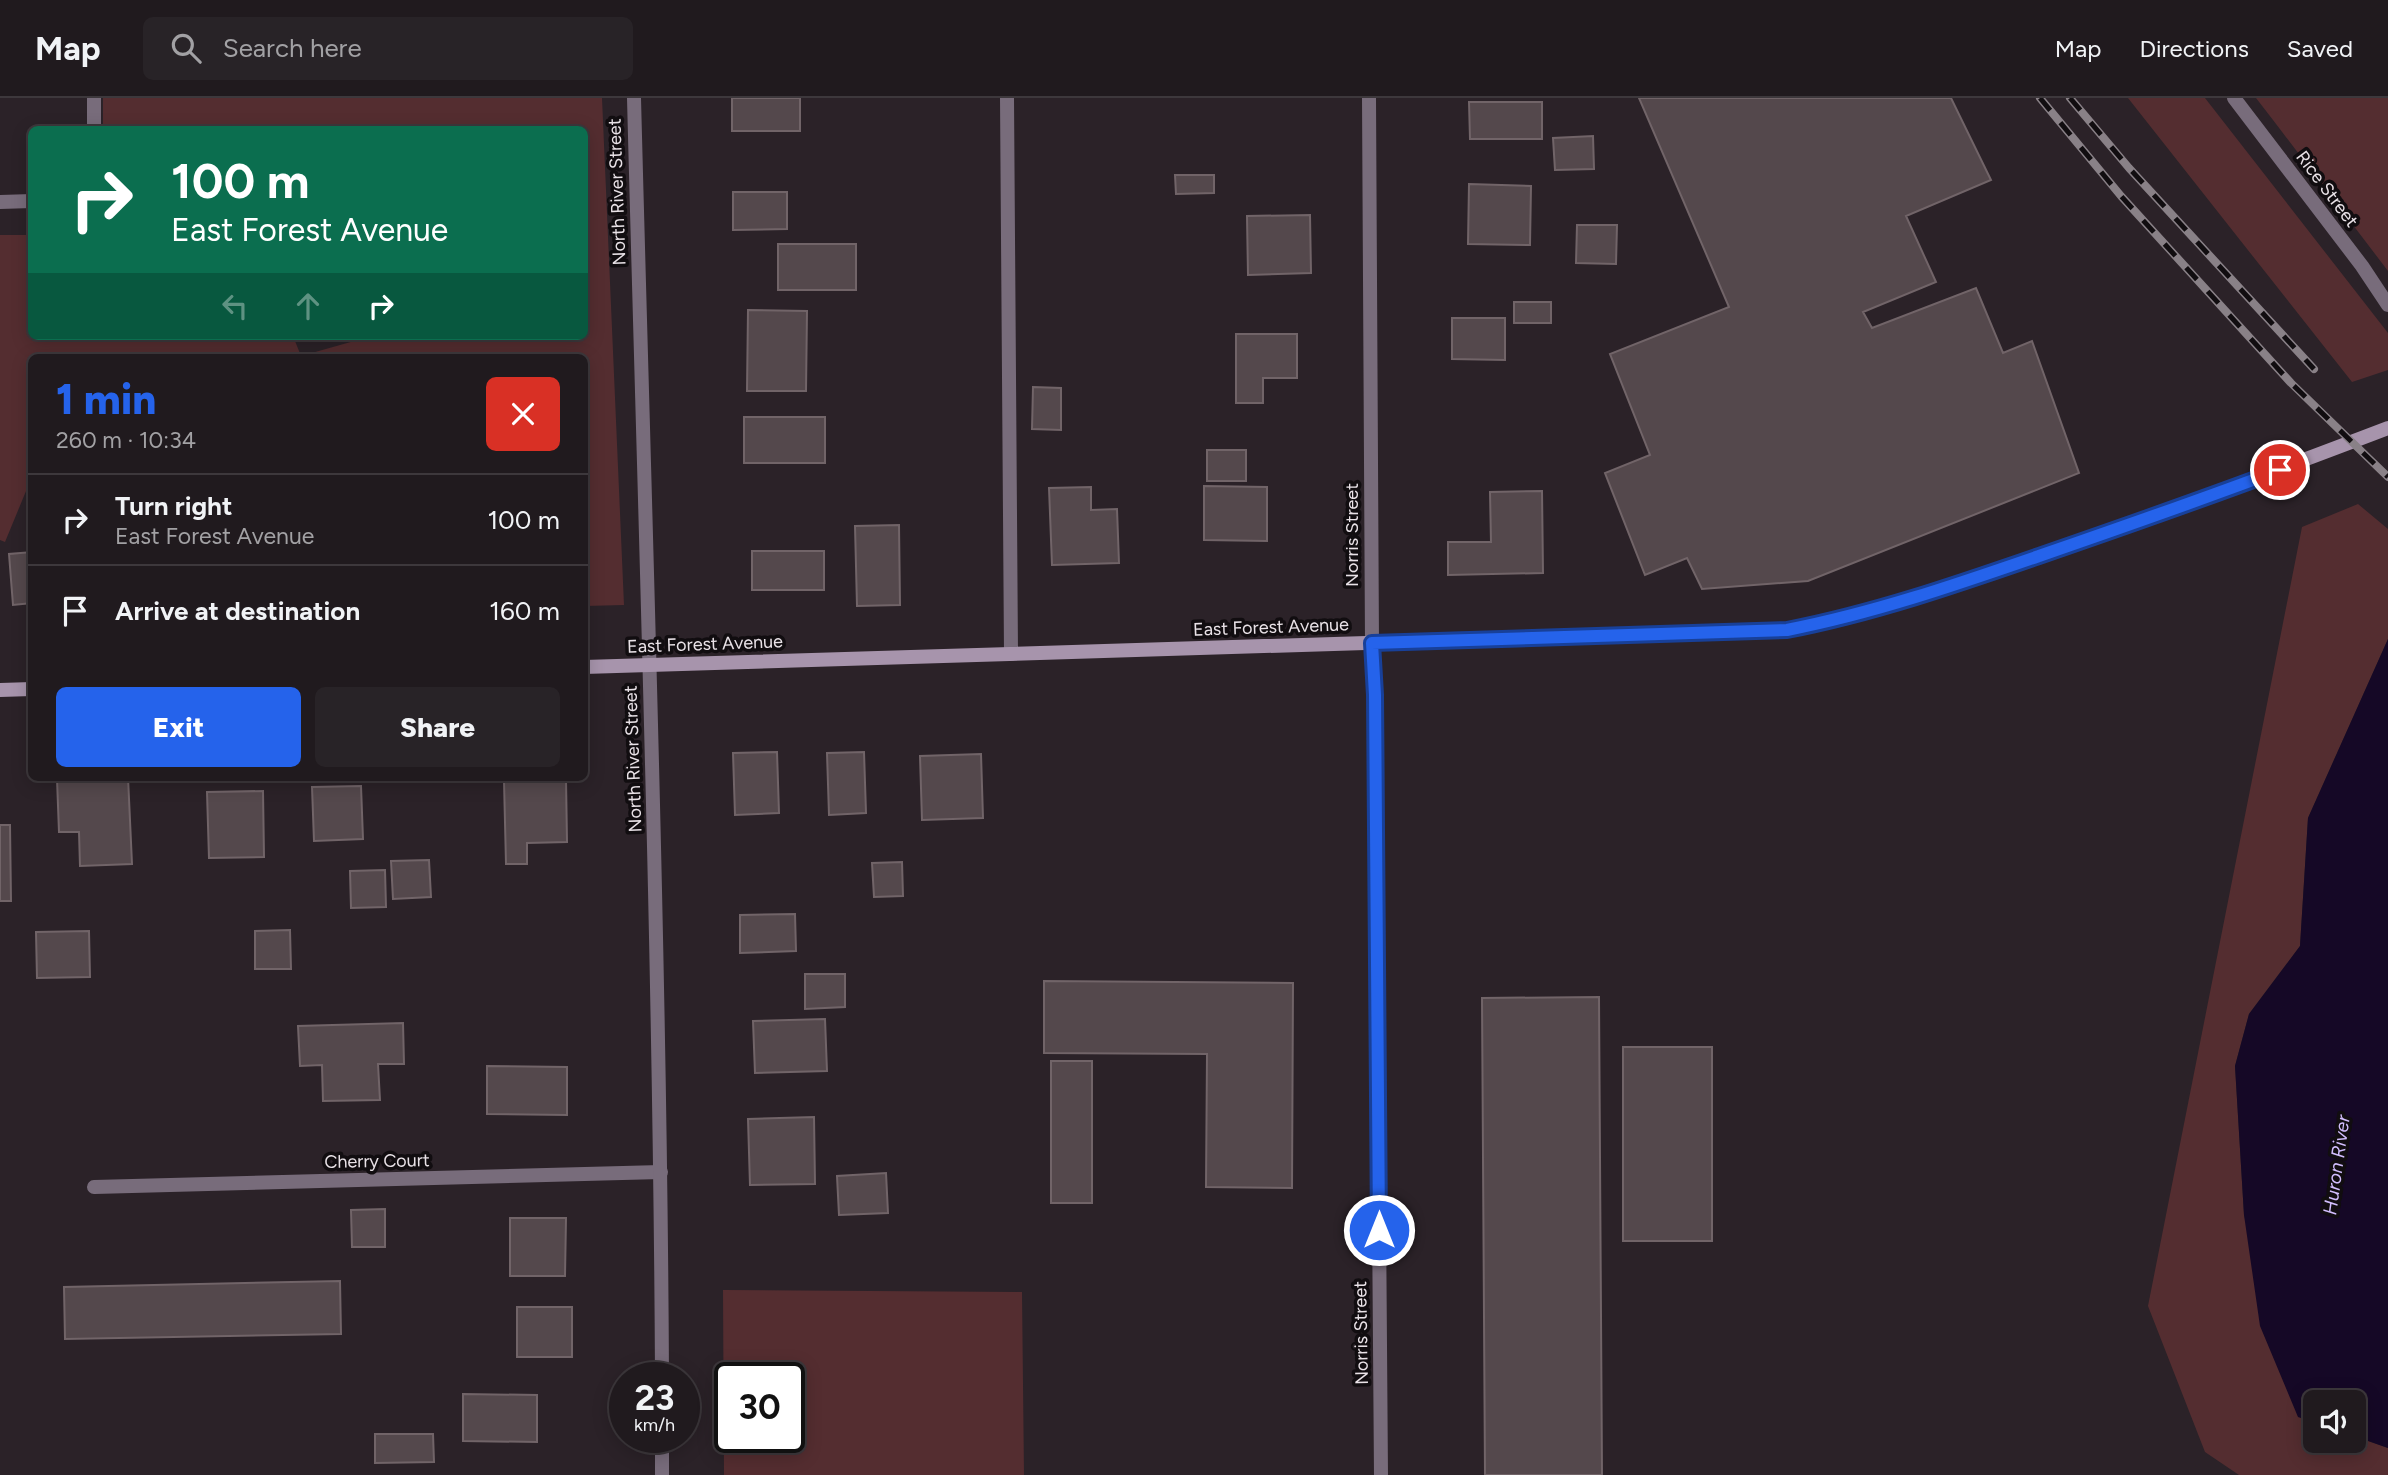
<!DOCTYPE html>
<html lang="en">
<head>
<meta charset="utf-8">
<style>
  body { margin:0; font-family:Figtree,sans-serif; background:#282327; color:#f1f3f6; height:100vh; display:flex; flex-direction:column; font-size:26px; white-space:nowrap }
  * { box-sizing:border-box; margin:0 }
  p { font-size:23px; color:#a2a1a4 }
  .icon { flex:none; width:38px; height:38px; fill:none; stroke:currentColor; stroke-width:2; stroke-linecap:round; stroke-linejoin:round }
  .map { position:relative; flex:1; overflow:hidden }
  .side { position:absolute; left:28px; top:256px; width:560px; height:427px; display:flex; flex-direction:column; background:#201a1e; border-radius:10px; box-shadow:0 4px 18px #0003,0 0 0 2px #3d383c }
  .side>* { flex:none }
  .top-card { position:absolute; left:28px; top:28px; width:560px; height:214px; border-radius:10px; box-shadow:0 4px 18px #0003,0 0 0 2px #3d383c; background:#0b6e4f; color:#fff; overflow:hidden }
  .tools { position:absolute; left:2303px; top:1292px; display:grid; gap:14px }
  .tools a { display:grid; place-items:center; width:63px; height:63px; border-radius:10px; background:#201a1e; box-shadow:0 4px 18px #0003,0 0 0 2px #3d383c; font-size:35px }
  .speed { position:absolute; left:609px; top:1264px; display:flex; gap:14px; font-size:35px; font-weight:700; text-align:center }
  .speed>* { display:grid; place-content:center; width:91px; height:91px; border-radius:50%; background:#201a1e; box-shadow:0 4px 18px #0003,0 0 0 2px #3d383c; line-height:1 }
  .speed small { font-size:18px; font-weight:400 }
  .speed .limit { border:4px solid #111; border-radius:10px; background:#fff; color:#111 }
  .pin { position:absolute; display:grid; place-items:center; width:60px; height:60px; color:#fff; margin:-30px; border:4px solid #fff; border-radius:50%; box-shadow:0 2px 7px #0007 }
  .me { position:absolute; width:77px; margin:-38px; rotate:0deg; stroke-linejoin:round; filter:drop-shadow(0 0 5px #0008) }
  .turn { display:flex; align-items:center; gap:24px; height:147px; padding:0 28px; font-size:32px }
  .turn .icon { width:91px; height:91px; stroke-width:2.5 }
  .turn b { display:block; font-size:49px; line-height:60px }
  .lanes { display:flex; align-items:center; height:66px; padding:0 28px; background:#0003; justify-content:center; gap:35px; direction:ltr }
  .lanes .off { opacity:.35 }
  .round { display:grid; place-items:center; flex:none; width:74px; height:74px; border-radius:10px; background:#282327 }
  .head { display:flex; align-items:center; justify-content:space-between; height:119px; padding:0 28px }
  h1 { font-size:42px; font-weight:800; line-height:52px; color:#2563eb }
  .cta { display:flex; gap:14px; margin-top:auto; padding:14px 28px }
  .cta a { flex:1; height:80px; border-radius:10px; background:#2563eb; color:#fff; font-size:28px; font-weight:800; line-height:80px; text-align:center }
  .cta a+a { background:#282327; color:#f1f3f6 }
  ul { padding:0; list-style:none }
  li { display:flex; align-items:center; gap:21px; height:91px; padding:0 28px; border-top:2px solid #3d383c }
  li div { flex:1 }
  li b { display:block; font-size:26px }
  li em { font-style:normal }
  header { display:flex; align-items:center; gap:42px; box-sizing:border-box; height:98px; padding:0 35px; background:#201a1e; border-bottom:2px solid #3d383c }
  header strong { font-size:33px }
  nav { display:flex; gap:38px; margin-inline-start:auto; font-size:24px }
  .search { width:490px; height:63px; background:#282327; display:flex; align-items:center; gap:18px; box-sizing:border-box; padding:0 24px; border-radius:10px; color:#a2a1a4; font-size:26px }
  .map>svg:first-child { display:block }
  .green { fill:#542d30; fill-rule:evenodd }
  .water { fill:#150826 }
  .building { fill:#54484c; stroke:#716468; stroke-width:2 }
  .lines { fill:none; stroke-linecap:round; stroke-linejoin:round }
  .service { stroke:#786c7b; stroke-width:14 }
  .minor { stroke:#786c7b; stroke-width:14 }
  .tertiary { stroke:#786c7b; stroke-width:14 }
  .secondary { stroke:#a794ac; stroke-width:14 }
  .rail-casing { stroke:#898187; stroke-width:8 }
  .rail { stroke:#110d10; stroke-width:5; stroke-dasharray:16; stroke-linecap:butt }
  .route-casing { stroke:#184099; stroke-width:18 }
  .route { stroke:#2563eb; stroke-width:12 }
  .labels { text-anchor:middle; stroke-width:7; stroke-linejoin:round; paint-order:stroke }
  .street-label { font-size:18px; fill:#e9e2e7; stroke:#110d10 }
  .water-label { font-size:19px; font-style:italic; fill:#d1bdfc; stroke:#110d10 }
</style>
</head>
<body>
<header>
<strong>Map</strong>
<div class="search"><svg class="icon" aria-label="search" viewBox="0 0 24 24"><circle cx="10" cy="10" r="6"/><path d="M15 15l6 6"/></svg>Search here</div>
<nav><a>Map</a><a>Directions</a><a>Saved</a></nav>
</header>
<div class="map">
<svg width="2388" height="1377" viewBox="0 0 2388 1377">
  <rect width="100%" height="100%" fill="#2b2228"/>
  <!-- green -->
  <path class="green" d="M103,0H602L624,507L585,508L584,259H32L31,381L5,444L0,442V137H31L32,238H293L301,258L372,238H584V32L103,31Z
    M2128,0H2205L2388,235V272L2352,284Z
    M2256,0H2388V173L2273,22Z
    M2358,406L2388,431V541L2308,720L2300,848L2249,916L2235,968L2244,1117L2298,1318L2315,1325V1342H2354V1338L2388,1350V1377H2239L2205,1354L2148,1208L2302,429Z
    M723,1192L1022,1194L1024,1377H724ZM789,1279V1339H730V1279Z"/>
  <!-- water -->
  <path class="water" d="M2388,541V1350L2354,1338V1304H2315V1325L2298,1319L2260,1228L2244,1117L2235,968L2249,916L2300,848L2308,720Z"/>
  <!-- building -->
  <path class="building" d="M732,0H800V33H732Z
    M1639,0H1951L1991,82L1906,118L1936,184L1863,214L1872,230L1976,190L2003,255L2032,243L2079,375L1808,483L1702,491L1687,460L1645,477L1605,375L1650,357L1610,256L1729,209Z
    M1469,4H1542V41H1470Z
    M1593,38L1594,71L1555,72L1553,40Z
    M1175,77H1214V95L1176,96Z
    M1469,86L1531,88L1530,147L1468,146Z
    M733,94H787V131L733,132Z
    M1310,117L1311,175L1248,177L1247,118Z
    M1577,127H1617L1616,166L1576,165Z
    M778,146H856V192H778Z
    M1514,204H1551V225H1514Z
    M748,212L807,213L806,293H747Z
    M1452,220H1505V262L1452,261Z
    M1236,236H1297V280H1263V305H1236Z
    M1033,289L1061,290V332L1032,331Z
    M744,319H825V365H744Z
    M1207,352H1246V383H1207Z
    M1204,388L1267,389V443L1204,442Z
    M1091,389V412L1117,411L1119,465L1052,467L1049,390Z
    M1542,393L1543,475L1448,477V444H1491L1490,394Z
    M899,427L900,507L857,508L855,428Z
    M752,453H824V492H752Z
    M32,454V505L13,507L9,456Z
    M777,654L779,715L735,717L733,655Z
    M864,654L866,715L829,717L827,655Z
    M981,656L983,720L922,722L920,658Z
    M128,679L132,766L80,768L79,734H59L57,681Z
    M566,681L567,744L527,745V766H506L504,683Z
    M361,688L363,741L314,743L312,689Z
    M263,693L264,759L209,760L207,694Z
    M0,727H10L11,803H0Z
    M429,762L431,799L393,801L391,763Z
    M902,764L903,798L874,799L872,765Z
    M385,772L386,809L351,810L350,773Z
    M795,816L796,853L740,855V817Z
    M290,832L291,871H255V833Z
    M89,833L90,879L37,880L36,834Z
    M805,876H845V909L805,911Z
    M1044,883L1293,885L1292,1090L1206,1089L1207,956L1044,955Z
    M1599,899L1602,1377H1485L1482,900Z
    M825,921L827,973L755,975L753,923Z
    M403,925L404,966H378L380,1002L323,1003L322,967L300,968L298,928Z
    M1623,949H1712V1143H1623Z
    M1051,963H1092V1105H1051Z
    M487,968L567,969V1017L487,1016Z
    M814,1019L815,1086L750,1087L748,1021Z
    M886,1075L888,1115L839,1117L837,1078Z
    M385,1111V1149H352L351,1112Z
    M510,1120H566L565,1178H510Z
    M340,1183L341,1236L65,1241L64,1189Z
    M517,1209H572V1259H517Z
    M463,1296L537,1297V1344L463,1343Z
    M375,1336H433L434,1364L375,1365Z"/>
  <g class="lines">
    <!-- service -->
    <path class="service" d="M94,0V32
      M1007,0L1011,556
      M0,104L32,103
      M94,1089L661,1074"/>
    <!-- minor -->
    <path class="minor" d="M1369,0L1372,545L1375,597L1381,1377
      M2234,0L2362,168L2388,207"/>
    <!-- tertiary -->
    <path class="tertiary" d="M634,0C645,426 660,853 662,1279
      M662,1339V1377"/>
    <!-- secondary -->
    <path class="secondary" d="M584,569L1787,532C1872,516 1951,487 2033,460C2152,419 2270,375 2388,330
      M0,592L32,591"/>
    <!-- rail casing -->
    <g class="rail-casing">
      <path id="rail" d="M2040,0L2121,98L2291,285L2388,379
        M2070,0L2129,70L2314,271"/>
    </g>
    <!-- rail -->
    <use href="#rail" class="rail"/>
  </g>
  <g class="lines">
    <!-- route casing -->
    <g class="route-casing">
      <path id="route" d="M1379,1132L1375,597L1372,545L1787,532C1874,515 1955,487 2039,458C2120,430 2200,402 2280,372"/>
    </g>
    <!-- route -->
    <use href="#route" class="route"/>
  </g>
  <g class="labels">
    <!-- street labels -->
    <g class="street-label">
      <text transform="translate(2327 91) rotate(53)" y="6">Rice Street</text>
      <text transform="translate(617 94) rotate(-92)" y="6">North River Street</text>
      <text transform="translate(1352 437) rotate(-90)" y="6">Norris Street</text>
      <text transform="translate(1271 529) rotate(-2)" y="6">East Forest Avenue</text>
      <text transform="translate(705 546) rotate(-2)" y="6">East Forest Avenue</text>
      <text transform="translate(633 661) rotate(-92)" y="6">North River Street</text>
      <text transform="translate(377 1063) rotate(-1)" y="6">Cherry Court</text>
      <text transform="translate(1361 1235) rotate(-91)" y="6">Norris Street</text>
    </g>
    <!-- water labels -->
    <g class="water-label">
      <text transform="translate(2336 1067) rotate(-82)" y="7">Huron River</text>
    </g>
  </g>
</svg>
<div class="tools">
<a><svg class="icon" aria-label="sound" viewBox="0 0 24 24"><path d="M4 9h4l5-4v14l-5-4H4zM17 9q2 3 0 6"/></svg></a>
</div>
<div class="speed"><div>23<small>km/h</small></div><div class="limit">30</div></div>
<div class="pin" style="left:2280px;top:372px;background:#d93025"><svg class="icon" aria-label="arrive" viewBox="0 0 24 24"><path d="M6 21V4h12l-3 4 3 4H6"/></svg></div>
<svg class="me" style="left:1379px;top:1132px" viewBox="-20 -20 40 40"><circle r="17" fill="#2563eb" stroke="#fff" stroke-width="3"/><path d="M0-11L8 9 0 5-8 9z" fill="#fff"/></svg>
<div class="top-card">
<div class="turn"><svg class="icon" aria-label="right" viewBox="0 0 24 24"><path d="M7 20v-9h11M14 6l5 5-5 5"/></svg><div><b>100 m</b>East Forest Avenue</div></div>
<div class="lanes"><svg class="icon off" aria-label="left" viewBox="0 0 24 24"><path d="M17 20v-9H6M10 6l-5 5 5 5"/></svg><svg class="icon off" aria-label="ahead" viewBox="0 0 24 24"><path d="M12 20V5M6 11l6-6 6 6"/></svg><svg class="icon" aria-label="right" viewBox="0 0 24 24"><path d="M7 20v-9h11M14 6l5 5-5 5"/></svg></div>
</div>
<section class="side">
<div class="head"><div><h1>1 min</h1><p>260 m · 10:34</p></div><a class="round" style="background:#d93025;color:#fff"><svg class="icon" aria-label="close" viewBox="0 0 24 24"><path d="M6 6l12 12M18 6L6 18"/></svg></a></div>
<ul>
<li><svg class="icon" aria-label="right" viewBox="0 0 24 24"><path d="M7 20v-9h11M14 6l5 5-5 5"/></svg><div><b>Turn right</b><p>East Forest Avenue</p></div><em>100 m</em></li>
<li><svg class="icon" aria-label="arrive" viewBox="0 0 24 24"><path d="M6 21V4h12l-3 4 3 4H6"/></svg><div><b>Arrive at destination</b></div><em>160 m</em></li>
</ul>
<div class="cta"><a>Exit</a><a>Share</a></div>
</section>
</div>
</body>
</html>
